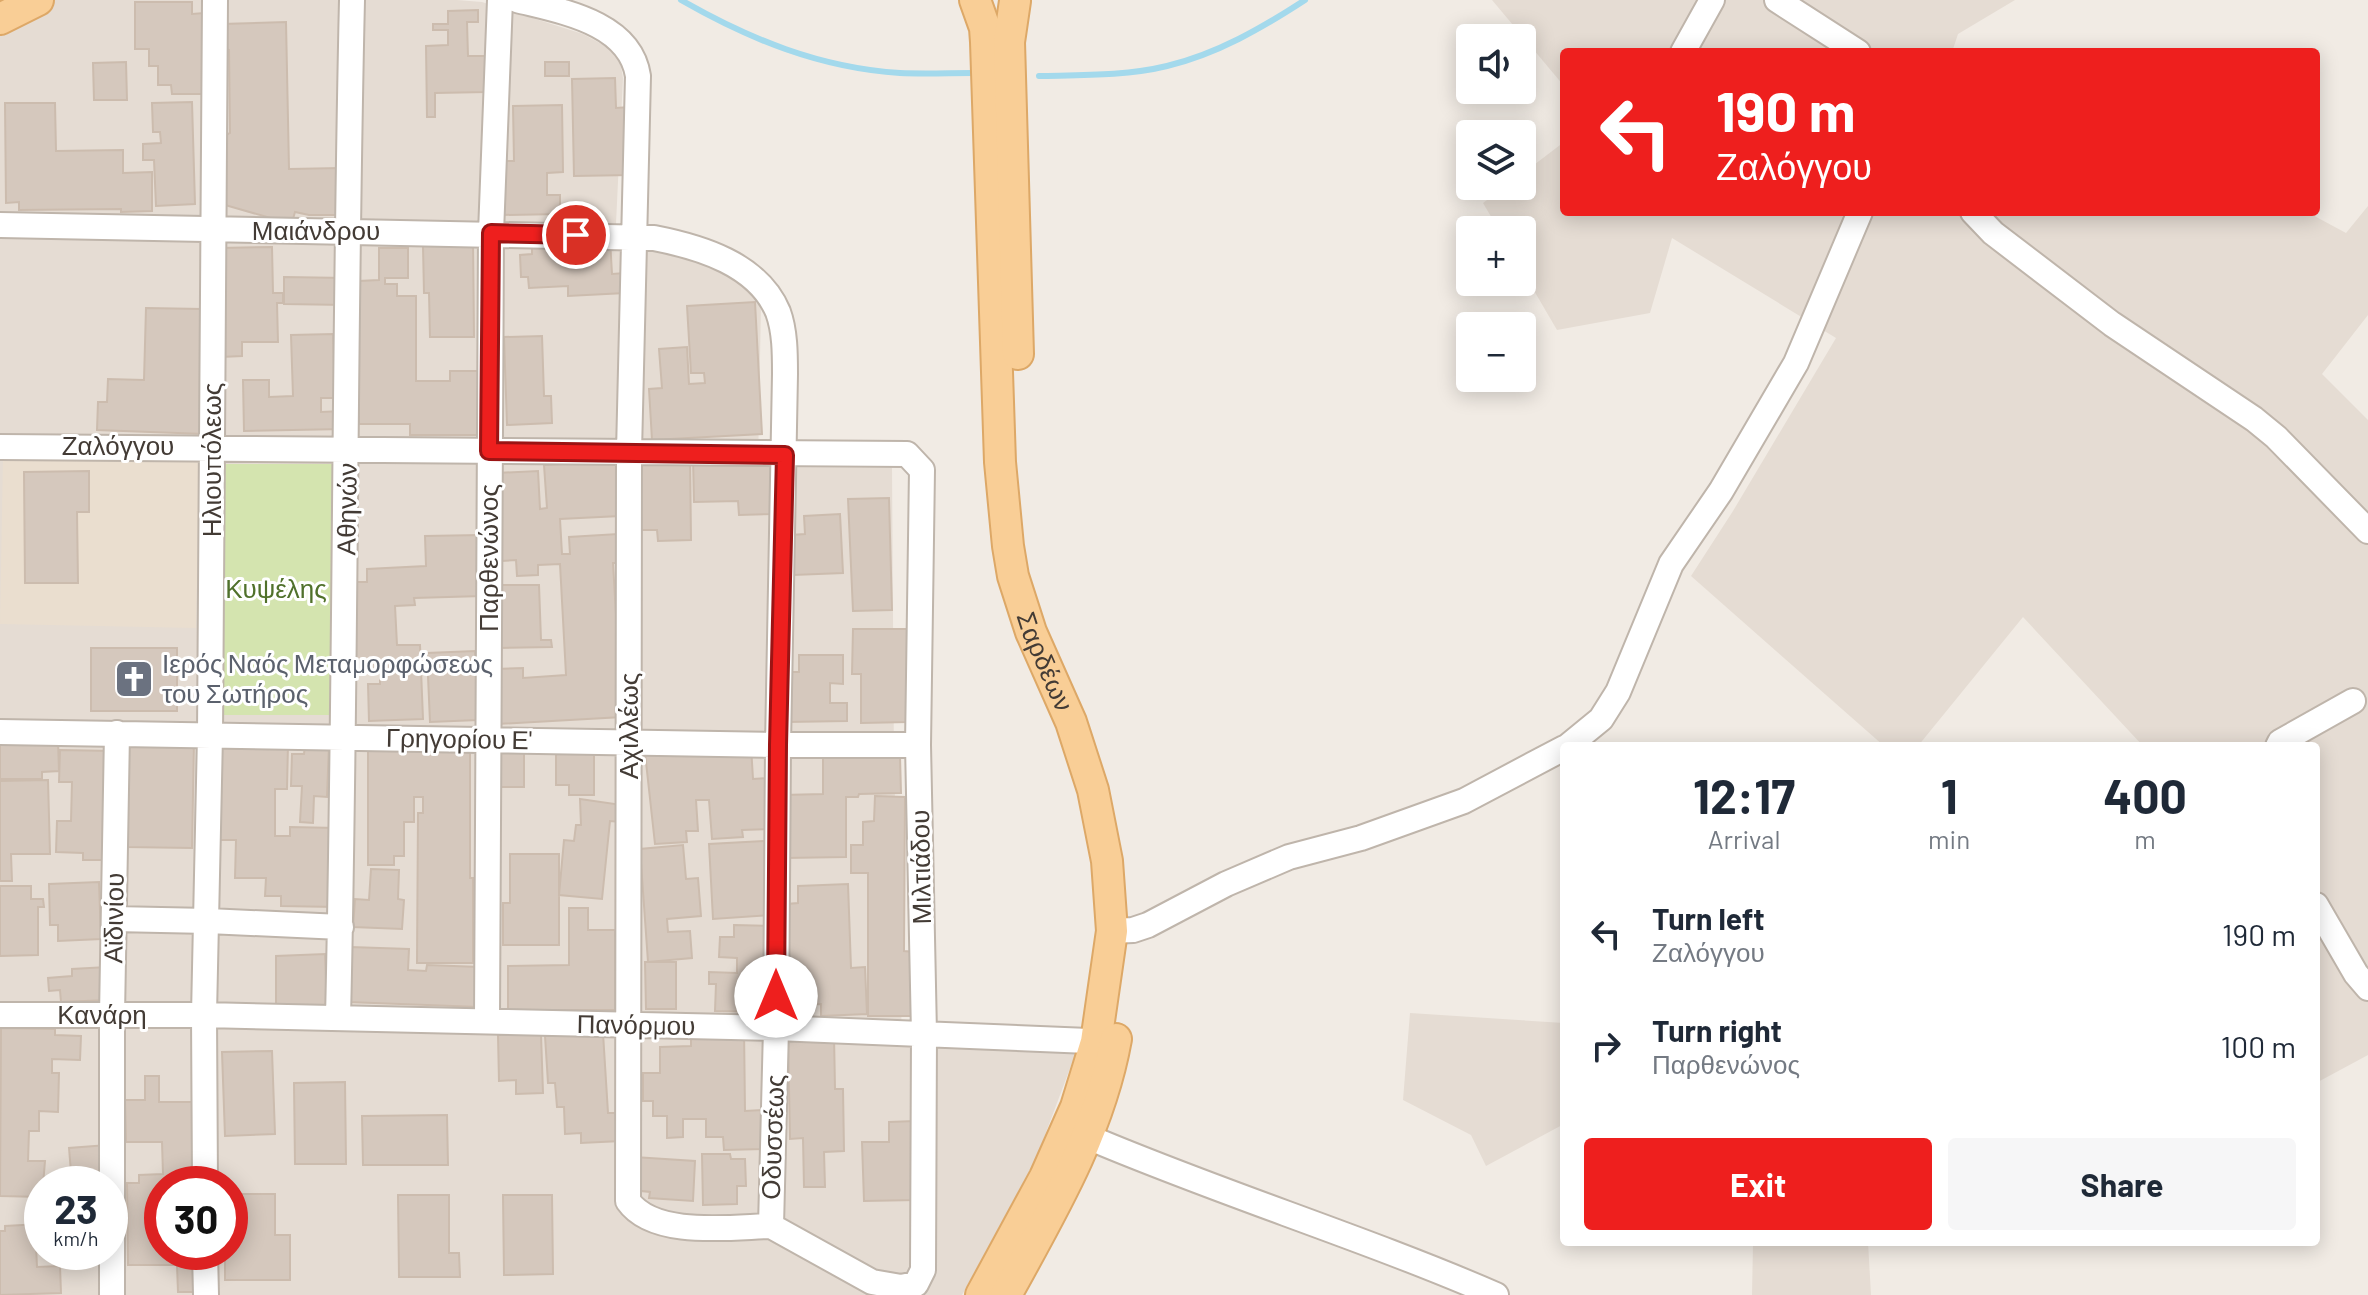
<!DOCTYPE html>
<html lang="en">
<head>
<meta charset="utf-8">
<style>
  body { margin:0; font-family:Barlow,sans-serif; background:#f6f6f7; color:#1f2937; height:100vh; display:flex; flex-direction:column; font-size:30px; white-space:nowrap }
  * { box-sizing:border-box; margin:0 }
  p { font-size:26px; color:#747a83 }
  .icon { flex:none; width:44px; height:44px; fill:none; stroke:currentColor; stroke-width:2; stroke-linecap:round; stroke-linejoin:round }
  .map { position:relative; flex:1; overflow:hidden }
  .panel { position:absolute; left:1560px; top:742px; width:760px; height:504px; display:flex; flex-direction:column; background:#fff; border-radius:8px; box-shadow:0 4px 20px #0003 }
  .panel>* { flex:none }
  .top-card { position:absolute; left:1560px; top:48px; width:760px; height:168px; border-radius:8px; box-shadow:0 4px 20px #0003; background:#ee1f1e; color:#fff; overflow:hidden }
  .buttons { position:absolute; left:1456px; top:24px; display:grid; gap:16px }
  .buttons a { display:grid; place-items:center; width:80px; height:80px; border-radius:8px; background:#fff; box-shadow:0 4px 20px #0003; font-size:40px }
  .speed { position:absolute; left:24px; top:1166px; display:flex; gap:16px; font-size:40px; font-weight:700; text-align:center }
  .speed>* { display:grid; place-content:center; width:104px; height:104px; border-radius:50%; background:#fff; box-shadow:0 4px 20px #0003; line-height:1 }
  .speed small { font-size:20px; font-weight:400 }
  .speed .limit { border:12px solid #d22; background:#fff; color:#111 }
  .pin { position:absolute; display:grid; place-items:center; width:68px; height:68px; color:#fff; margin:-34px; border:4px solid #fff; border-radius:50%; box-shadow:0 2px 8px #0007 }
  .me { position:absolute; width:88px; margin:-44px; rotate:0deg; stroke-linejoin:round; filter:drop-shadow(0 0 6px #0008) }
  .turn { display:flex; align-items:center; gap:28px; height:168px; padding:0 24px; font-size:36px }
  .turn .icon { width:104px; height:104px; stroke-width:2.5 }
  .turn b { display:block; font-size:56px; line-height:68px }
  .eta { display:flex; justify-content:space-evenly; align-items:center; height:136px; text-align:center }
  .eta b { font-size:48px; font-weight:700; line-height:56px }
  .cta { display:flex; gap:16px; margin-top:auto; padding:16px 24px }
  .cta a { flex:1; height:92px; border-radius:8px; background:#ee1f1e; color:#fff; font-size:32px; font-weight:700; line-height:92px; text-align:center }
  .cta a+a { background:#f6f6f7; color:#1f2937 }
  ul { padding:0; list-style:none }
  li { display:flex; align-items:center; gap:24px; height:112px; padding:0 24px }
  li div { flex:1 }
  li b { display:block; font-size:30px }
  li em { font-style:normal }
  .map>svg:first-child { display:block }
  .residential { fill:#e5dcd3; fill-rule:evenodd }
  .education { fill:#eadecf }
  .green { fill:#d4e4af }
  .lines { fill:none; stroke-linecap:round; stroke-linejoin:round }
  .stream { stroke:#a3d9ec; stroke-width:6 }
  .building { fill:#d5c8bd; stroke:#ccbcae; stroke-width:2 }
  .minor-casing { stroke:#bfb5ab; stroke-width:28 }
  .major-casing { stroke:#dda867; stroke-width:34 }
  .minor { stroke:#fff; stroke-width:24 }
  .major { stroke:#f9ce96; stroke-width:30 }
  .route-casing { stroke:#9b1414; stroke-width:20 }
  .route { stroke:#ee1f1e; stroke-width:14 }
  .labels { text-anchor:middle; stroke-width:6; stroke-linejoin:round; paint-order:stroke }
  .street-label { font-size:26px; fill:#433b35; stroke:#fff }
  .park-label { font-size:26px; fill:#50712b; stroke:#fff }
  .worship-label { font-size:26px; fill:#5b616d; stroke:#fff; text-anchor:start }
</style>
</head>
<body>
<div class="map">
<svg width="2368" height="1295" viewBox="0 0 2368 1295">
  <rect width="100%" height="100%" fill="#f1ebe4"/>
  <!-- residential -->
  <path class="residential" d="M0,0H457L482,2L583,34L609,48L620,61L623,78L615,244L649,247L686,255L717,267L743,286L761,304L758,467L892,468L894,765L902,1039L1078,1047L1036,1159L962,1295H0ZM42,1184H110V1252H42ZM162,1184H230V1252H162Z
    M1492,0H2015L1958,34L1952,52H1564V86Z
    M1564,142V212H2307L2346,233L2368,206V315L2322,374L2368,420V1055L2316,1083V746H2143L2023,617L1918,746H1884L1691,576L1733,511L1836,338L1672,238L1650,313L1557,330L1522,270V230H1499L1483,203L1506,186H1522V174Z
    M1410,1013L1564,1023V1124L1486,1166L1471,1135L1403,1100Z
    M1772,1242H1868L1871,1295H1752L1753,1244Z"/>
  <!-- education -->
  <path class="education" d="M3,458L199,461L196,628L0,624Z"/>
  <!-- green -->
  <path class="green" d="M220,464H333L332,715H220Z"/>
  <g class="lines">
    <!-- stream -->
    <path class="stream" d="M681,0C749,39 820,68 900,73C924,74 949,73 973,73
      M1039,76C1082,75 1126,76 1167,66C1217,54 1262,28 1305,0"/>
  </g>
  <!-- building -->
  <path class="building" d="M135,2H192V14L204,13V94H172L171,85H158V66H149V49H135Z
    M478,10V22H467L468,56H486V92L435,93V117H427L426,46L448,45V30H433V24H448V11Z
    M286,22L289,169L341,168L342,215H309L295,212L293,219H274L225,205L224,136L230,133L229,50L223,48L222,24Z
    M126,62L127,100H94L93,63Z
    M545,62H569V76H545Z
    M615,78L616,108L629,107L631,175L574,176L572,79Z
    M192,102L195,204L156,206L154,160H143V144L161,143L160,132H153L152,103Z
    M5,103H55L56,151L123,150V173L152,172V211L121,212V209L19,210V202L6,203Z
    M562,105L563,172L547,173V195H560V214L501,215L500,161H514L513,106Z
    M473,238L474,337H430L429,293H424L423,246H436V239Z
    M610,239L612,274L625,273V293L568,296V286L529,288L528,277H521L520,255L532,254V242Z
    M272,247L273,293H283V303H277L278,342H242V356L221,357L219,248Z
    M379,248H408V278H385V284H397V296H416V381H450V371H479V435H410V424H359V281L379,280Z
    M284,277L346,278V305L284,304Z
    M755,302L762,434L652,440L649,389L662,388L659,349L687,347L689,384L705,383L704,373H691L687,306Z
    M146,308L202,309L204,434L97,430L98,402H107L108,379L144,380Z
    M333,334L334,365L340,364L341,398H321V412L342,411L343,429L244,431L243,380H269V397L293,396L291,335Z
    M542,336L544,396H551L552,423L507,425L504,337Z
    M690,456L691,540L658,541L657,530H639L638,457Z
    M757,456V465H773L775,514L739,515L738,501L694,502L693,458Z
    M617,461L620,516L560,519L562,554H570L569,537L618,534L620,563H613L622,717L497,724L494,669L523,668V678L566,675L560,564L538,565V575L517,576L516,560L502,561L497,473L538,471L540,509L547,508L544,465Z
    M89,471V512H77L78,583H25L24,472Z
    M889,498L892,610L853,611L848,499Z
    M840,514L843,573L793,575L791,535L805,534L804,516Z
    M480,535L482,596L414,598L415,605L395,606L397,645H420L423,719L369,721L368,684H380V672H356L352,582H367V569L426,566L425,536Z
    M495,585H539L541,640H551L552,647L497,648Z
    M853,629H908V722L861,723V674H852Z
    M91,648H177V711H91Z
    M475,651L478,720L430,722L427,653Z
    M799,655H843V684L830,683V703H847V721L787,722V672H799Z
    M128,740L194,741L192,848L126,847Z
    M58,741L59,771L42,772V779H0V742Z
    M470,741V878H473V963H417L418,813H423V797H414V822H404V856H394V865H368V748Z
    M219,743L288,744L287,789H275V836H290V827L337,828L336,907L281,906V896H265L266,878H235L236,840H217Z
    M305,744L329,745L327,797L314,796L313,823L300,822L302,786H291L292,754H304Z
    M751,746L753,779L769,778L770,796H766L768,829L742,830L743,837L712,839L709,800H696L698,831H686L687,842L655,844L645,753Z
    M496,749H524V787H496Z
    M60,750L113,751L106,860H83V853L56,852L57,821H71L72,782H59Z
    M556,751H594V795H569V785H556Z
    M900,756L901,793L859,794L858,797H846V857L784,858L783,795L823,794V757Z
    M48,780L50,854H11L12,881H0V781Z
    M875,796L905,797L904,951L916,952V1016H868V873H851V845H863V822L874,821Z
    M580,799L622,805L620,822L610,821L602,899L559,895L564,840L574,841L576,825H581Z
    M766,841L770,915L713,919L709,844Z
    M683,845L686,879L698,878L701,916L667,919L668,932L690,931L692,958L648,962L640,849Z
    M510,854H559V945H503V903H510Z
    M371,869L399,870L398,899L404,900L402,929L353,927L355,899L369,900Z
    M99,882L101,939L58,941V925H50L49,884Z
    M848,884L851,968L865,967L867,1014L821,1016V1004L791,1006L787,904L798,903V886Z
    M0,886H31V899H43L44,907H38V955L0,956Z
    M569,908H588V930H615V1010H508V966L569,965Z
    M734,925L773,926L770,1012L715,1011L716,984H709V972L737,973V958L719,957L720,937H734Z
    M350,947L409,949L408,970L426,971L427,965L480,967L479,1007L348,1002Z
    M325,954L327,1009L276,1008V956Z
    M645,962H676V1009H646Z
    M107,967L108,1000L61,1002L60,990L49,991L48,978L72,976V969Z
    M1,1028L55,1029V1035L81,1036L80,1060L52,1059V1073H59L58,1112L39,1111V1131H29L28,1161H45L42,1197L0,1196Z
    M691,1028H744L745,1111L762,1110L763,1149L724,1150L723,1137H706V1119H683V1137L667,1138V1116H653V1101H643V1073H660V1047L691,1046Z
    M603,1033L608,1113H619L621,1141L581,1143V1133L565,1134L564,1107H557L555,1083H548L545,1036Z
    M541,1034L543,1093L516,1094V1080L499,1081L498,1035Z
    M834,1035L835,1089H843L844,1151L824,1152L825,1187H804L803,1138L790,1139L788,1036Z
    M272,1051L275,1134L225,1136L222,1052Z
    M145,1076H159V1102H194L195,1184H162V1252H186V1265H202V1292H178L177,1265H128L127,1183H139V1175L163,1174L162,1142H126L125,1100H145Z
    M345,1082L346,1164H295L294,1083Z
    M447,1115L448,1165H363L362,1116Z
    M915,1121L916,1200L864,1201L862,1142H889V1122Z
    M107,1145L109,1184H72L69,1148Z
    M702,1154H730L731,1159H745L746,1186H737V1204L703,1205Z
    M634,1157L695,1161L693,1201L649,1198L650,1192L632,1190Z
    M230,1194H275V1235H290V1280H225V1252H230Z
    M398,1195H449V1253H459L460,1277H399Z
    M503,1195H552L553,1274L504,1275Z
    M41,1224L42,1246H36L37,1267L60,1266L61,1293L0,1295V1231H5V1226Z"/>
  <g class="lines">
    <!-- minor casing -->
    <g class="minor-casing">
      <path id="minor" d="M517,0C560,11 630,22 638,76L629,452L628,1201C654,1238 731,1227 771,1226
        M1777,0L1858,52
        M1683,52L1712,0
        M1973,212L1993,233L2112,324L2254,419L2276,437L2368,531
        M0,225L654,238C700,247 758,264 778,312C785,331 785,354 785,374L778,745L776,1028L771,1226
        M0,447L907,454L922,470L918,745L924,1034L923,1270L916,1284L901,1287L872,1282L771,1226
        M0,732L778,745H918
        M1568,746L1601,719L1618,692L1671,564L1721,491L1796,363L1860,212
        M2278,746L2280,742L2353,701
        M2316,905L2356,974L2368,988
        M114,919L208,921L341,927
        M1112,931L1133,930L1148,925L1226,884L1289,857L1361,838L1464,801L1564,748
        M0,1015H204L776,1028L1113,1042
        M338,1018C346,679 344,339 352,0
        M487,1021L491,233L500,0
        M1088,1137C1222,1194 1362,1237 1496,1295
        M205,1184L204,1015L210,735L215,0
        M205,1252L206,1295
        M112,1295V1015L117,733"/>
    </g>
    <!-- major casing -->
    <g class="major-casing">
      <g id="major">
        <path id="s1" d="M975,0L985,28L986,42L1000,462L1008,546L1013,576L1031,632L1071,722L1093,790L1107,861L1112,931L1096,1042L1076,1107L1045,1177L981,1295"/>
        <path d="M1015,1L1009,42L1018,354"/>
        <path d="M0,19L38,0"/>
        <path d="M1006,1295C1051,1213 1099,1133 1116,1039"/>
      </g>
    </g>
    <!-- minor -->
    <use href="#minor" class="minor"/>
    <!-- major -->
    <use href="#major" class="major"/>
  </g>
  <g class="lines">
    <!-- route casing -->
    <g class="route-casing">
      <path id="route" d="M576,235L491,233L489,451L785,455L778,745L776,996"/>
    </g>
    <!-- route -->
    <use href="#route" class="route"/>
  </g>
  <!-- icons -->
  <defs>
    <g id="church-square" transform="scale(2)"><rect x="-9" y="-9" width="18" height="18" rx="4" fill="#6b7280" stroke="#fff"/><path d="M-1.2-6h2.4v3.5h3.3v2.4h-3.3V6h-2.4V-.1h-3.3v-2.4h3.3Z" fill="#fff"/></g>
  </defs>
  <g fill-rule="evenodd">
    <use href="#church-square" x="134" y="679"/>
  </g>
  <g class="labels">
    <!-- street labels -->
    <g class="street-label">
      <text x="316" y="240">Μαιάνδρου</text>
      <text x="118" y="455">Ζαλόγγου</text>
      <text transform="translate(212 460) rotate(-90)" y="9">Ηλιουπόλεως</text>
      <text transform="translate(347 509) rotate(-89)" y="9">Αθηνών</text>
      <text transform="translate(489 558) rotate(-90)" y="9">Παρθενώνος</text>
      <text dy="9" stroke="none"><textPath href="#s1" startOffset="670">Σαρδέων</textPath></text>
      <text transform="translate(629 726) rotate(-90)" y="9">Αχιλλέως</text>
      <text transform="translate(459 739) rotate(1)" y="9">Γρηγορίου Ε'</text>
      <text transform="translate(921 867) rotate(-91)" y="9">Μιλτιάδου</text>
      <text transform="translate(114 918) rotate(-89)" y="9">Αϊδινίου</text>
      <text x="102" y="1024">Κανάρη</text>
      <text transform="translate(636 1025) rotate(1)" y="9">Πανόρμου</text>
      <text transform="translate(773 1137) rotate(-88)" y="9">Οδυσσέως</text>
    </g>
    <!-- park labels -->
    <g class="park-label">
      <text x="276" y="598">Κυψέλης</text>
    </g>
    <!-- worship labels -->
    <g class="worship-label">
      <text x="162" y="673">Ιερός Ναός Μεταμορφώσεως<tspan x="162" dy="30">του Σωτήρος</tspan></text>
    </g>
  </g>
</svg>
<div class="buttons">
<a><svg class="icon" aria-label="sound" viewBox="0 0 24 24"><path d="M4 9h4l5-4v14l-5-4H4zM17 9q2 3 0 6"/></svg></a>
<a><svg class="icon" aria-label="layers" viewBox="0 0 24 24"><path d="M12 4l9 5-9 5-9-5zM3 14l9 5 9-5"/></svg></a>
<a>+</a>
<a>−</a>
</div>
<div class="speed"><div>23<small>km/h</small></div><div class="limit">30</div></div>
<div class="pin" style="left:576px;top:235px;background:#d93025"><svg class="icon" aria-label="arrive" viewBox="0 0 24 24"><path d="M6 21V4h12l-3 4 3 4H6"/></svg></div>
<svg class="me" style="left:776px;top:996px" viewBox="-20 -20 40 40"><circle r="19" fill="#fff"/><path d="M0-13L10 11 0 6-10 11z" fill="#ee1f1e"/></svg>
<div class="top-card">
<div class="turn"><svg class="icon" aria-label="left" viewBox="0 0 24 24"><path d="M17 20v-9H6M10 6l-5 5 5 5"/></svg><div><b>190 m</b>Ζαλόγγου</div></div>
</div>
<section class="panel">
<div class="eta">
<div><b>12:17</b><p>Arrival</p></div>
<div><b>1</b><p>min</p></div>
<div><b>400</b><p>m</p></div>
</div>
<ul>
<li><svg class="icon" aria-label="left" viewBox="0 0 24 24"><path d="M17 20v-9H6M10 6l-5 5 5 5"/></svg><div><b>Turn left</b><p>Ζαλόγγου</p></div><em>190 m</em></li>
<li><svg class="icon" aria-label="right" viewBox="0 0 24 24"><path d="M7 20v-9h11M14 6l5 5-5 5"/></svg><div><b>Turn right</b><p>Παρθενώνος</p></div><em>100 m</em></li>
</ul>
<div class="cta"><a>Exit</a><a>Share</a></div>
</section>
</div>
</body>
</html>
